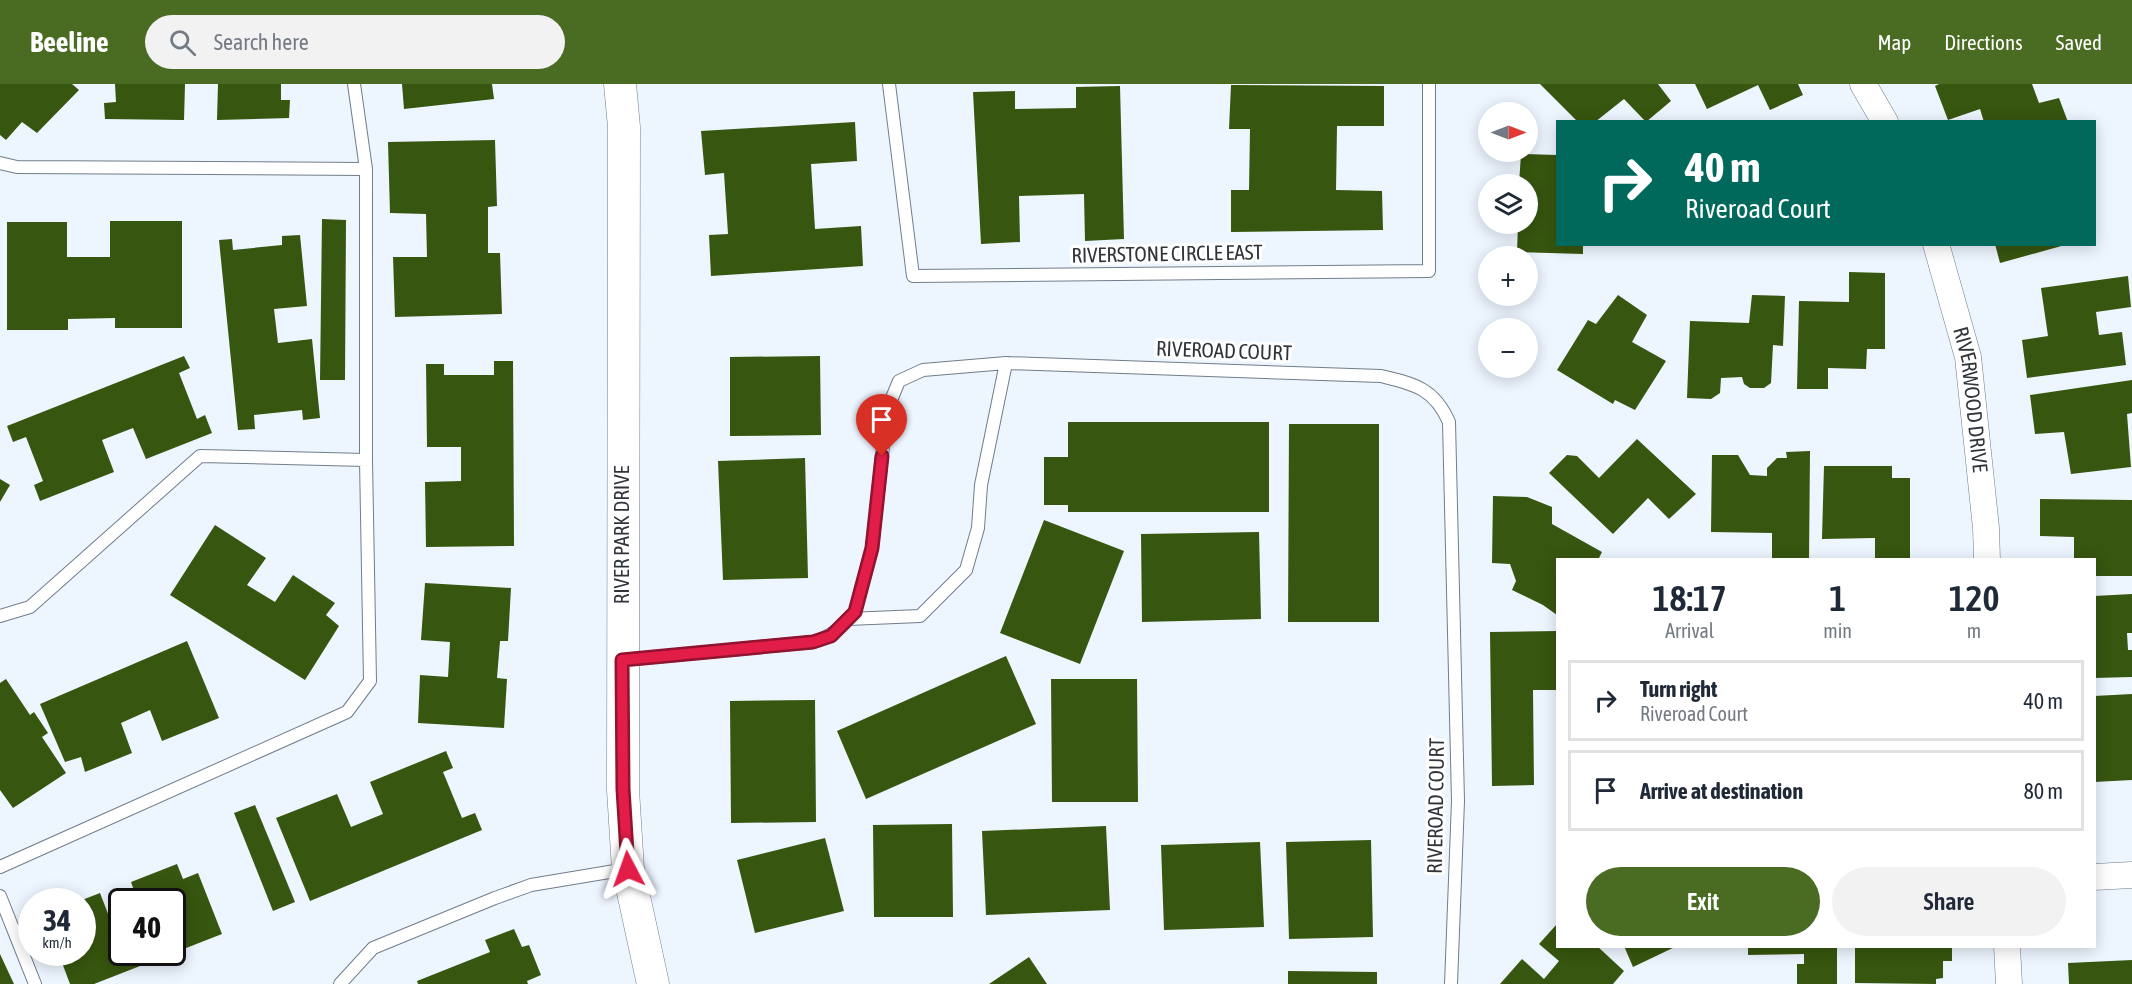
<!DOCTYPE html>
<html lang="en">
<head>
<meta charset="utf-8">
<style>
  body { margin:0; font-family:"Asap Condensed",sans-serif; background:#f2f2f3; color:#1f2937; height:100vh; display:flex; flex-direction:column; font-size:22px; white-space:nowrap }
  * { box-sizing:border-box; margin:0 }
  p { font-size:20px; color:#747a83 }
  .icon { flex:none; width:33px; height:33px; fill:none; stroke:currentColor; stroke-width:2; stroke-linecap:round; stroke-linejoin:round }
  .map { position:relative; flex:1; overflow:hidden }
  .panel { position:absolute; left:1556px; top:474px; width:540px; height:390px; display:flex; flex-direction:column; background:#fff; border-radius:0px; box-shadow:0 3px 15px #0003 }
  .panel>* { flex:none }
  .top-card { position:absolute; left:1556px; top:36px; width:540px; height:126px; border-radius:0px; box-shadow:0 3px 15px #0003; background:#00695c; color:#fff; overflow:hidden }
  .needle { width:39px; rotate:90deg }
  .fabs { position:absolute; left:1478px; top:18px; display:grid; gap:12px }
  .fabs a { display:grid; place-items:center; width:60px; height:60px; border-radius:50%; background:#fff; box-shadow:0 3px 15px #0003; font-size:30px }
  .speed { position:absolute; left:18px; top:804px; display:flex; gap:12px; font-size:30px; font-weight:700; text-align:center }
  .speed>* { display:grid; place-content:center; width:78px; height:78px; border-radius:50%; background:#fff; box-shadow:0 3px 15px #0003; line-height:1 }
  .speed small { font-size:15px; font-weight:400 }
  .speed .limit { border:3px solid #111; border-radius:9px; background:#fff; color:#111 }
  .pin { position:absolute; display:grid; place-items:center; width:51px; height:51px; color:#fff; margin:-62px -26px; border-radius:50% 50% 50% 0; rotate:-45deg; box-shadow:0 0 6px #0007 }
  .pin .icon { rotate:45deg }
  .me { position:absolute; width:66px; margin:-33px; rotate:356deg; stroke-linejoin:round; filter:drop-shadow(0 0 4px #0008) }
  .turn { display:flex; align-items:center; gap:21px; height:126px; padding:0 30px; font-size:27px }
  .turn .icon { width:78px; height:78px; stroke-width:2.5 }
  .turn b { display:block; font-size:42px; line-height:51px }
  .eta { display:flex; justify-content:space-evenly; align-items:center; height:102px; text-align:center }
  .eta b { font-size:36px; font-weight:600; line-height:42px }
  .cta { display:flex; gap:12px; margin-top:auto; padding:12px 30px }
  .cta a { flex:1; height:69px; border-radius:36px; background:#496b22; color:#fff; font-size:24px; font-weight:600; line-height:69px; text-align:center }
  .cta a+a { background:#f2f2f3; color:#1f2937 }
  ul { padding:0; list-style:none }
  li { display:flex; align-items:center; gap:18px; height:81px; margin:0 12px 9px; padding:0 18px; border:3px solid #e0e1e3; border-radius:0px }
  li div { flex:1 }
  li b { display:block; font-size:22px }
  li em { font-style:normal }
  header { display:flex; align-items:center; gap:36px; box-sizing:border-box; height:84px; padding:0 30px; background:#496b22; color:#fff }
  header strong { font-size:28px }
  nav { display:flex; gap:33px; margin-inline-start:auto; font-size:21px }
  .search { width:420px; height:54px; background:#f2f2f3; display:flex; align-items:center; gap:15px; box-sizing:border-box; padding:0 21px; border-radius:33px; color:#747a83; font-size:22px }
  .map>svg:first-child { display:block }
  .building { fill:#37560f }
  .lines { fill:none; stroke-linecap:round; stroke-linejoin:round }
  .service-casing { stroke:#717c8c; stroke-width:14 }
  .minor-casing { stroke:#717c8c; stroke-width:27 }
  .tertiary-casing { stroke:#717c8c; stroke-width:33 }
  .service { stroke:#fff; stroke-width:12 }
  .minor { stroke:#fff; stroke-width:26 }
  .tertiary { stroke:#fff; stroke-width:32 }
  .route-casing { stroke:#92132f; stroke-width:15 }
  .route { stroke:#e11d48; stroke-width:10 }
  .labels { text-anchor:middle; stroke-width:6; stroke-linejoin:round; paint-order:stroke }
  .street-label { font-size:21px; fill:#30343b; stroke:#fff }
</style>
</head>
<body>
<header>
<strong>Beeline</strong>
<div class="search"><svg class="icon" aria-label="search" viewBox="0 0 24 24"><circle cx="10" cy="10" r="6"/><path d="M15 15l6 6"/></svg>Search here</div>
<nav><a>Map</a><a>Directions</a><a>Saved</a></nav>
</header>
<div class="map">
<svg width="2132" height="900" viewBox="0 0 2132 900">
  <rect width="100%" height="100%" fill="#edf5ff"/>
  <!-- building -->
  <path class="building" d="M0,0H72L79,6L37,49L22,38L6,56L0,51Z
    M115,0H185L184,36L105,35L104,19L116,18Z
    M218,0H281V16H290L289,34L217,36Z
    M402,0H492L494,15L404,25Z
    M1540,0H1658L1671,17L1646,38L1624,15L1595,38H1578Z
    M1695,0H1798L1803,11L1770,26L1758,1L1707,25Z
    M1939,0H2032L2039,19L2059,14L2068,38H1984L1980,25L1948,36L1935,2Z
    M1231,1L1384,2V42H1337L1336,106L1382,107L1383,146L1231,148V106H1249L1250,45H1229Z
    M1120,2L1124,155L1085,157L1084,110L1019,112L1020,158L981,160L973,8L1015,7V25L1076,24V3Z
    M855,38L857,77L811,80L815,145L861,142L863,182L711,192L709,151L728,150L724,89L705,91L701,47Z
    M495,56L497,122L488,123V169H500L502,230L395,233L393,173H427L426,130L390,129L388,58Z
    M1521,70L1557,71V160H1583V170L1517,168L1518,140H1527V100H1519Z
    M322,135L346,136L345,296H320Z
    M110,137H182V244H115V234L68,235V246H7V138H67V173H110Z
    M300,151L307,222L274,225L278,259L312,255L320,334L303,336L302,326L254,331L255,345L238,346L219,156L232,155L233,166L282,161V152Z
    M1995,160H2065V161L2000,179Z
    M1849,188L1885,189V265H1867L1866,285L1828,284V305H1797L1799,217L1849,218Z
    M2128,192L2131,223L2096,228L2099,251L2122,248L2126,281L2027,294L2022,256L2048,252L2041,204Z
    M1618,211L1647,231L1632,258L1666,277L1635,326L1615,316L1613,320L1557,286L1588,236L1596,240Z
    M1752,211L1785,212L1783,262L1773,261L1771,299L1764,304H1750L1744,300L1742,293L1721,294L1720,309L1711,315L1687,314L1690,237L1749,239Z
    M184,272L190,284L179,289L197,335L205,331L212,349L146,375L133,344L102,356L114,388L40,417L34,401L43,397L26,353L13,358L7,342Z
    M820,272L821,351L730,352V273Z
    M494,277H513L514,462L426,463L425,398L461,397V363H427L426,280H444V291H494Z
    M2132,296V329L2127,330L2131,383L2071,390L2064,348L2035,350L2030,311Z
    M1068,338H1269V428H1068V421H1044V373H1068Z
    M1289,340H1379V538H1288Z
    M1637,355L1696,410L1669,435L1648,414L1613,450L1549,389L1567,371L1577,372L1599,394Z
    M1810,367L1809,476H1772V449L1711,448L1712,371H1738L1750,391L1767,392V384L1777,374H1787L1786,368Z
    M805,374L808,494L723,496L718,377Z
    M1824,382H1892V394H1910V476H1875V454L1822,455Z
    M0,395L10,401L0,418Z
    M1493,412L1527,413L1552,423V440L1602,468L1598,476H1557V531L1543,521L1512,506L1516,497L1510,480L1492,479Z
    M2040,415L2132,416V492H2094V476H2074V453L2040,452Z
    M1044,436L1124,467L1080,580L1000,549Z
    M215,441L266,474L247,501L275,518L293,491L335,519L326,531L339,542L305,596L170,511Z
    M1259,448L1261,535L1142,538L1141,450Z
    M425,499L511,504L508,557H500L497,594L507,595L504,644L418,639L420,591L448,593L450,558L421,556Z
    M2132,510V549H2127L2128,566H2132V593L2094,594V512Z
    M1557,547V606H1533L1534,701L1492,702L1490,548Z
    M187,557L219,634L162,657L150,626L121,639L132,669L85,688L81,673L65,678L40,620Z
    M1006,572L1036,640L866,715L837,647Z
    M6,595L30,631L34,628L48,649L42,653L66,689L13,724L0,706V599Z
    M1051,595H1137L1138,718H1052Z
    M2132,610V696L2094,698V612Z
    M815,616L816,738L731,739L730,617Z
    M446,667L453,684L443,688L462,734L475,729L482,746L310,817L276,734L337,710L351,743L383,730L370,698Z
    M255,721L295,818L273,827L234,729Z
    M952,740L953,833H874L873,741Z
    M1106,742L1110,826L986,831L982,747Z
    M825,754L844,827L755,849L737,776Z
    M1371,756L1373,853L1289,855L1286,758Z
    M1260,758L1264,843L1164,846L1161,761Z
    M177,780L183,795L198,789L222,850L94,900H70L58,868H82V816L100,809L112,840L122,836V868H172V818H138L131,798Z
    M1557,840V862H1597L1624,887L1613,900H1500L1522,875L1544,895L1559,877L1539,860Z
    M514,845L522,863L529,861L541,891L527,897L528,900H418L417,897L490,868L485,856Z
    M1624,862H1677L1633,883Z
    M1748,862H1837V900H1797V880H1804V870L1748,871Z
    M1855,862H1952V877H1943V894L1936,895V900L1855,899Z
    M0,870L14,900H0Z
    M1029,873L1047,900H989Z
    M2132,876V900H2069L2068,879Z
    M1288,887L1377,888V900H1288Z"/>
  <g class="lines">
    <!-- service casing -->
    <g class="service-casing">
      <path id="service" d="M889,0L913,192L1429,187V0
        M0,79L17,83L366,85
        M0,532L30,523L200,372L366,376
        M848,535L920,532L966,486L978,444L981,401L1006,279
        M623,576L813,558C832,552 841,544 855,528L872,464L887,326L899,297L923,286L1006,279L1381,292C1414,300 1434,304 1449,338L1458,717L1451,900
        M0,783L347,628L370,597L366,376V85L354,0
        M0,812L35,900
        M340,900L373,864L495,814L531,801L627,785"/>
    </g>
    <!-- minor casing -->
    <g class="minor-casing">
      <g id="minor">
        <path d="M1863,0L1885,38"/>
        <path id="s1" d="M1936,160L1968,273L1986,444L1987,476"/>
        <path d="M2094,793L2132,791"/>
        <path d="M2007,862L2009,900"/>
      </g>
    </g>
    <!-- tertiary casing -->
    <g class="tertiary-casing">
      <path id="tertiary" d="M620,0L624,43L623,706L628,785L653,900"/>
    </g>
    <!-- service -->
    <use href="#service" class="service"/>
    <!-- minor -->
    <use href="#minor" class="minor"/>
    <!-- tertiary -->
    <use href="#tertiary" class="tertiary"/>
  </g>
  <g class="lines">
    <!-- route casing -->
    <g class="route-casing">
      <path id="route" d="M628,785L623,705L622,576L813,558L831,552L855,528L872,464L882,372"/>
    </g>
    <!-- route -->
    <use href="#route" class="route"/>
  </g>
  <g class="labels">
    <!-- street labels -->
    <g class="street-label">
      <text transform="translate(1167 170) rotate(-1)" y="7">RIVERSTONE CIRCLE EAST</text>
      <text transform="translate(1224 267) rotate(2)" y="7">RIVEROAD COURT</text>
      <text dy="7" stroke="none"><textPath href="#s1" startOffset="160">RIVERWOOD DRIVE</textPath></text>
      <text transform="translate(622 451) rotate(-90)" y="7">RIVER PARK DRIVE</text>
      <text transform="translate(1436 722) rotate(-89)" y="7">RIVEROAD COURT</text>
    </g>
  </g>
</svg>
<div class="fabs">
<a><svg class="needle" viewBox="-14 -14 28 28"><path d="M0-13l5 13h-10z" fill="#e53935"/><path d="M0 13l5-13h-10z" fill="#747a83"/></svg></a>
<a><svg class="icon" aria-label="layers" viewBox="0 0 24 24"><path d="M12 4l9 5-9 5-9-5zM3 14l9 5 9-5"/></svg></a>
<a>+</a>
<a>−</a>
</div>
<div class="speed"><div>34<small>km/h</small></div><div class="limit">40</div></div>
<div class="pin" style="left:882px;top:372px;background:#d93025"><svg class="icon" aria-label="arrive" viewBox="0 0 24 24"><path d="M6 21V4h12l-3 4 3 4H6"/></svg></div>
<svg class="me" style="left:628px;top:785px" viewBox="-20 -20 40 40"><path d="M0-17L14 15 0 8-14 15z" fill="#e11d48" stroke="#fff" stroke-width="4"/></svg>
<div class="top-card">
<div class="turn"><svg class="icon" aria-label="right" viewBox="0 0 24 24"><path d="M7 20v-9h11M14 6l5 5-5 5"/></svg><div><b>40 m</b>Riveroad Court</div></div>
</div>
<section class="panel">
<div class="eta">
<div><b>18:17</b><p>Arrival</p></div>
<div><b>1</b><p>min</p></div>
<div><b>120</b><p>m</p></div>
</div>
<ul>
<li><svg class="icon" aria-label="right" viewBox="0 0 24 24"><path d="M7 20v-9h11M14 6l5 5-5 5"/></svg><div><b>Turn right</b><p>Riveroad Court</p></div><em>40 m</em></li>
<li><svg class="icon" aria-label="arrive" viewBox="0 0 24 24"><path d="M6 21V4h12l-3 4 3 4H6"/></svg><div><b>Arrive at destination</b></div><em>80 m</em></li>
</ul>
<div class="cta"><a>Exit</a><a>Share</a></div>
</section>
</div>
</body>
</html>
